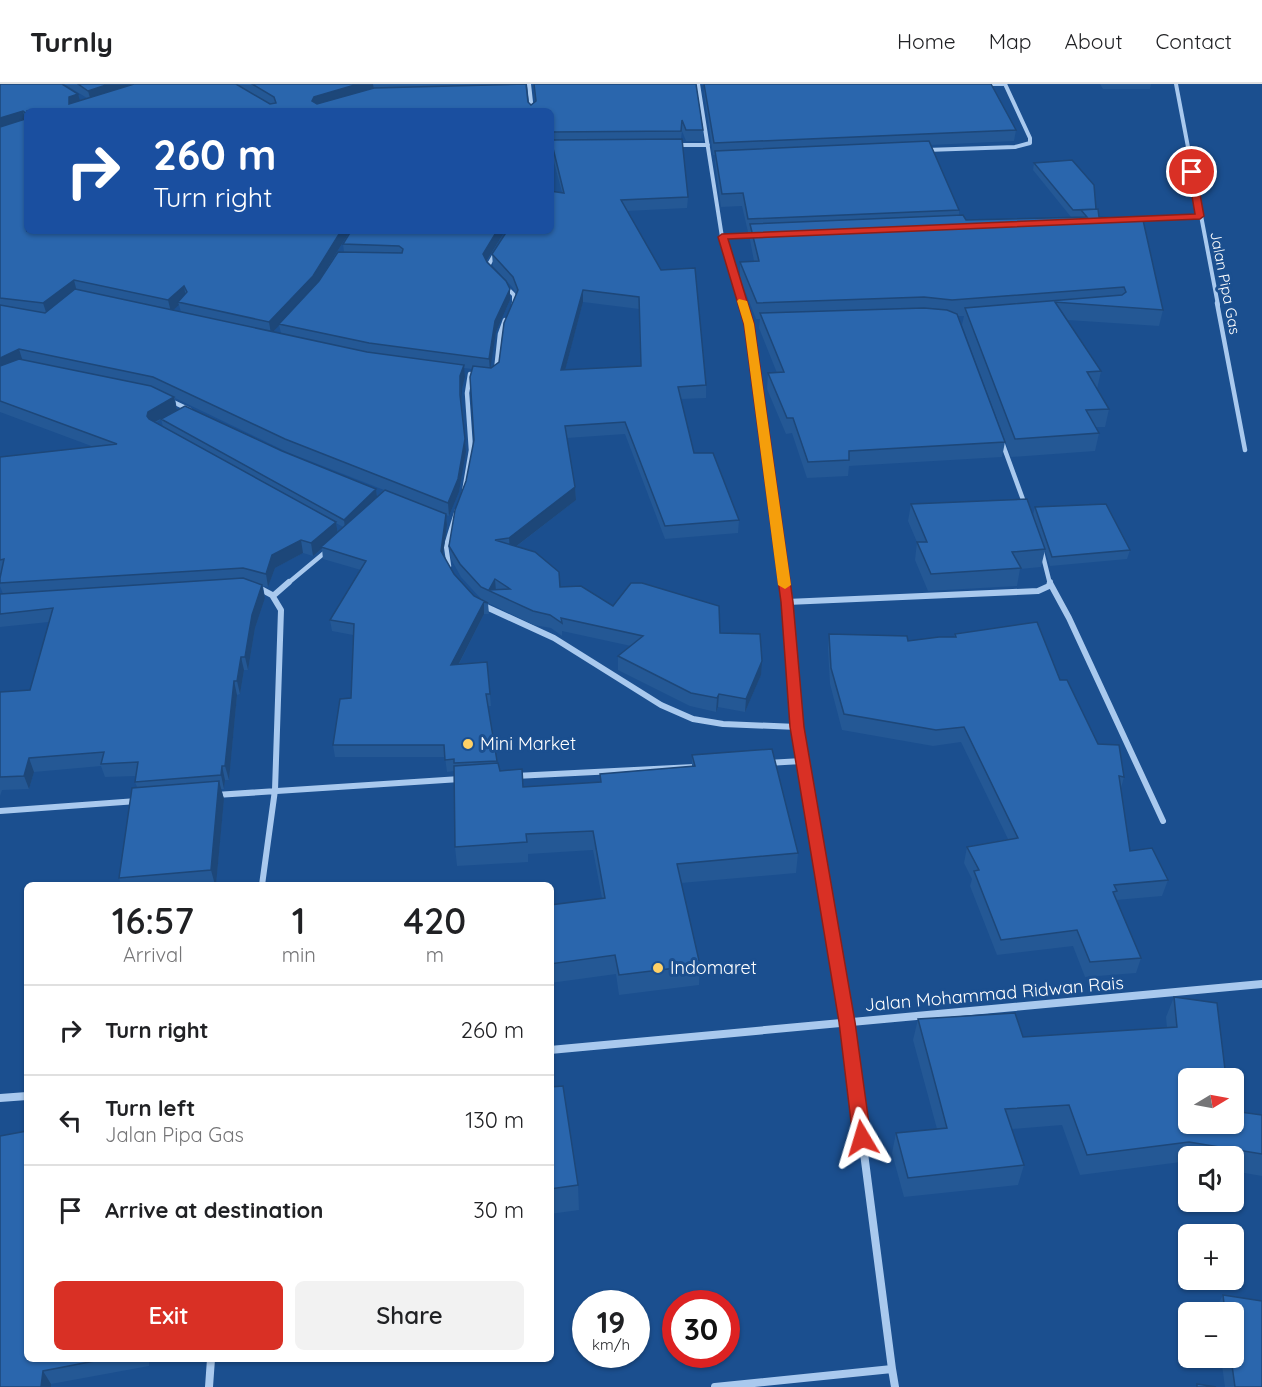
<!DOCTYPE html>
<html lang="en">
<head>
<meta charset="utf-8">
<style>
  body { margin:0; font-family:Quicksand,sans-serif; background:#f2f2f2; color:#202124; height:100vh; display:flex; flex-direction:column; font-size:22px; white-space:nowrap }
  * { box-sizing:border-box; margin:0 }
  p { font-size:20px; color:#757577 }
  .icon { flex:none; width:33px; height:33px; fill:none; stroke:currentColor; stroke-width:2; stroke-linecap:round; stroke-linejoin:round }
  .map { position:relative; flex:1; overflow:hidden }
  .details { position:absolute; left:24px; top:798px; width:530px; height:480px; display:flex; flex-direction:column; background:#fff; border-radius:9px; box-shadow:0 2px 4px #0004 }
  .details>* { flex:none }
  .top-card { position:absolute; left:24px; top:24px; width:530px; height:126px; border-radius:9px; box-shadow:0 2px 4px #0004; background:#1a4fa0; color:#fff; overflow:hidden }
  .needle { width:39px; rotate:80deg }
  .tools { position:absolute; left:1178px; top:984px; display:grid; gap:12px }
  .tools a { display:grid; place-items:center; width:66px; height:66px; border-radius:9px; background:#fff; box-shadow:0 2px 4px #0004; font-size:30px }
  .speed { position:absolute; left:572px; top:1206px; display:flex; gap:12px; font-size:30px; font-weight:700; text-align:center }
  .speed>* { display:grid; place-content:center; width:78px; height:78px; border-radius:50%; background:#fff; box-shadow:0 2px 4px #0004; line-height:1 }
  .speed small { font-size:15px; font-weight:400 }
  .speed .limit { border:9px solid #d22; background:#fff; color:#111 }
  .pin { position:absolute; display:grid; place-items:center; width:51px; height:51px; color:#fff; margin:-26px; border:3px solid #fff; border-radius:50%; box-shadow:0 2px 6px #0007 }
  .me { position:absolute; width:66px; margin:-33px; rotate:353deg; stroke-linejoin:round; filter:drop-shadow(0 0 4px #0008) }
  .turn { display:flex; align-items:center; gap:21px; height:126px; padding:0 30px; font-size:27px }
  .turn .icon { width:78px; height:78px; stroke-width:2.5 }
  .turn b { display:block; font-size:42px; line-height:51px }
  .eta { display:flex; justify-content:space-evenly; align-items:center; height:102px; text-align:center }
  .eta b { font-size:36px; font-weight:600; line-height:42px }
  .primary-button { display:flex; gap:12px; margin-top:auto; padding:12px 30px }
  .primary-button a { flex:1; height:69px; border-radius:9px; background:#d93025; color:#fff; font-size:24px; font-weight:600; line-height:69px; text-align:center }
  .primary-button a+a { background:#f2f2f2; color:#202124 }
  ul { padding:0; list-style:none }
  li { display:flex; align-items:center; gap:18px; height:90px; padding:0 30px; border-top:2px solid #e0e0e0 }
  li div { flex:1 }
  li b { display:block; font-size:22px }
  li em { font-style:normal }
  header { display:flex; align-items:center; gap:36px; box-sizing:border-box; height:84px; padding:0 30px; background:#fff; border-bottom:2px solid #e0e0e0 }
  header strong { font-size:28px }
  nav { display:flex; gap:33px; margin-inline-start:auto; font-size:21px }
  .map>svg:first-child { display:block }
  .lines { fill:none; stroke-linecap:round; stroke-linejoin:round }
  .street-far3 { stroke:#a9c9ee; stroke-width:4 }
  .street-far2 { stroke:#a9c9ee; stroke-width:4.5 }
  .street-far1 { stroke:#a9c9ee; stroke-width:6 }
  .street { stroke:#a9c9ee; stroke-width:8 }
  .wall { fill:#245895; fill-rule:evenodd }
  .shaded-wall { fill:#1d4779 }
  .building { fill:#2a66ad; stroke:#1d4779; stroke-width:1.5; fill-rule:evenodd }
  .route { fill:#d93025; stroke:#8d1f18; stroke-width:1.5 }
  .slow { fill:#f59e0b }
  .poi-dot { fill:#ffd166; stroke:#1b4f8f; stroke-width:2 }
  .labels { text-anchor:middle; stroke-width:6; stroke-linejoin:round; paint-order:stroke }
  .far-street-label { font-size:15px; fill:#fff; stroke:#1b4f8f }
  .poi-label { font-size:18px; fill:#fff; stroke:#1b4f8f; text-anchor:start }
  .street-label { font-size:18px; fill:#fff; stroke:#1b4f8f }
</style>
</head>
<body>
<header>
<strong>Turnly</strong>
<nav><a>Home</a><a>Map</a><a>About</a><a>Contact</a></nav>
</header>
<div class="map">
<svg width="1262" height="1303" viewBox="0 0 1262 1303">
  <rect width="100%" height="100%" fill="#1b4f8f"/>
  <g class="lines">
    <!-- street-far3 -->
    <path class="street-far3" d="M529,0L532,27
      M698,0L722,153L743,221
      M983,0H1004
      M1176,0L1218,221
      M676,61H708
      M926,66L1015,63L1030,59V54L1005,0
      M1129,136L1200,132
      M722,153L756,151
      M490,188L488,182L496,168
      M504,201L514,211V221"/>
    <!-- street-far2 -->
    <path class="street-far2" d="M514,219V222
      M743,219L749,240L785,500
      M1217,219L1245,366
      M496,287L500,250L505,236
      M169,316L190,326
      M1002,358L1025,421
      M464,408L471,366L467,309L470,290
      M1042,468L1050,500
      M449,482L446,462L457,426
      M287,500L329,465"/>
    <!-- street-far1 -->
    <path class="street-far1" d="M784,498L797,643L833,854
      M1050,499L1069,534L1163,737
      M257,503L272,511L281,526L275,706L262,801
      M273,512L289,498
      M787,518L1038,507L1049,502L1050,498
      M482,521L554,554L661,621L693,635L723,640L797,643
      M767,679L802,677
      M515,692L694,683
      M216,711L460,695
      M0,727L137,717"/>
    <!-- street -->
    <path class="street" d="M833,853L847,938L892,1285
      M550,966L1262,900
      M0,1014L27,1012
      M209,1303L211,1275
      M715,1303L892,1285L895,1303"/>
  </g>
  <!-- wall -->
  <path class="wall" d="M0,0L80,17L87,14L64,0H526L528,18L531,21L535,17L533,0H696L703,46V57H686L682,47L681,55L688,113L687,124L627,127L706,301V314L681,315L694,369L739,436L738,449L665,455L625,350L567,354L575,403L576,416L517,462L560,503L613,522L720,549L761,591L745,628L718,623L716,628L690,622L618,586V572L631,562L562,547V552L551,544L534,541L482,516L461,493L451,475L449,462L466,397L474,356L472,285L464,284L465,293L462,305V320L466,368L459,408L449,432L446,431L447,441L443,471L454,490L474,512L488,519L489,530H484L459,580L487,578L491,622H488L497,679L500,687L523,703L600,698V690L692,683V671L798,769L796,789L681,799L700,881L699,901L619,911L616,890L550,899V821L602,814L593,766L528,770V778L457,782L455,763L454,687L447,688L445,673H335L333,661L351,614L353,551L332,547L330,536L361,486L323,475L322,465L313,472L303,469L275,484L268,503L263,502L265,514L255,544L248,586H244L240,610L237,611L229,696H225L224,705H221L224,715L216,801H121L119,794L137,703L135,698L136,692L105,693L101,682L34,688L29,705L2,706L0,712V608L30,606L49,538L0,543V510H3L0,502L1,489H0V373L94,363L0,328ZM27,27H550L551,67L562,108L492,170L493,182L513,204L516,211L499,278L490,284L496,248L510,216V205L487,177L505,147H351L343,160L344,168L318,199L350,147H27ZM583,218L639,225L640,282L565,286ZM179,221L181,228L173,226ZM279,241L281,249L273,248ZM175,314L287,368L384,406L377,413L376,405L282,367L161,335L163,343L155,339L177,326ZM336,439L343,443L338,449Z
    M702,0H991L1016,46L1014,57L931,61L959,126V131L966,136L1071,133L1033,86L1034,79L1096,125L1099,133L1163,226L1159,242L1067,236L1101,287L1097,305L1109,325L1105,343H1095L1099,349L1095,367L1011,373L962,241L964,232H957L1005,358L1002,373L849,382L848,392L807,394L792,349L786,350L767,305L768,289H777L759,244L760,235H756L740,194V178L754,177L750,156V148H748L742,122L721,123L715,79V71H713L704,9V1Z
    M1100,0H1151L1150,5H1103Z
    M911,420L1033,431L1035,423L1130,466L1127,475L1050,482L1045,466L1041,483L1020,485L1017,502L928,507L915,476L917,458L908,437Z
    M829,550L908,557L954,553L955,550L1060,596L1098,660L1124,693L1121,704L1130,767L1168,796L1162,812L1116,816L1141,874L1136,889L1085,893L1073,862L997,871L970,802L972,795L964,779L967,763L1008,755L961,658L933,662L842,646L830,600L828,565Z
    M1174,913L1188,1040L1262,1031V1092L1233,1087V1072H1188V1080L1181,1078L1080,1091L1062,1041L1012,1045L1024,1081L1018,1101L904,1113L892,1069L896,1049L937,1045L913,956L918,935L1023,953L1167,944L1166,933Z
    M550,1003L578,1101L579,1126L550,1130Z
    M1223,1211L1262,1217V1303H1225L1221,1274H1233V1228H1216L1215,1226Z
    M27,1275H149V1282L51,1300Z"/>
  <!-- shaded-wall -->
  <path class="shaded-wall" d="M109,0H142L91,17L88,7Z
    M358,0H373L374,6L316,23L312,17L314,13Z
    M78,10L81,20H69V13Z
    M23,27L26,38L0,46V34Z
    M341,147H350L315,203L271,250L269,238Z
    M497,147H505L484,181L483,170Z
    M74,196L77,208L47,231L43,219Z
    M184,202L186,214L178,218L179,221L171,228L168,216Z
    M510,205V216L496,248L490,287L489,275L495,237Z
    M583,206V218L562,298L561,286Z
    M19,265L23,278L0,288V274Z
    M464,281L465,293L462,305V323L460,292Z
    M174,313L177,326L151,340L147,332L148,328Z
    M465,355L466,368L459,408L449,432L448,419Z
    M575,403L576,416L510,467L509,454Z
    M376,405L377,413L345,444L344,436Z
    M446,430L447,441L442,478L441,467Z
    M336,438L338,451L313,472L311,459Z
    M301,456L303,469L275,484L268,503L266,490L272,471Z
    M495,495L496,508L489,506Z
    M262,501L265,514L255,544L248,586L245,573L252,531Z
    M484,518V530L452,593L451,581Z
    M241,573L244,586L240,610L237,597Z
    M762,577L761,591L745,628L746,615Z
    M234,597L237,611L229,696L225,682Z
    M719,610L718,623L716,628L717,614Z
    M29,674L34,688L29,705L24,692Z
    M222,682L225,696L224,705L221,691Z
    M219,697L224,715L216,801H215L211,786Z
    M43,1287L51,1300V1303H41Z"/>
  <!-- building -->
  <path class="building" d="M0,0H62L78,10L69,13V20L134,0H236L270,20L276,19L274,13L252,0H358L314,13L312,17L317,20L374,4L526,0L528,18L531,21L536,17L534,0H696L703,46H686L682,36L681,47L550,48V27H27V30L23,27L0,34Z
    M78,0H109L88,7Z
    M704,0H991L1016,46L714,59Z
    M27,33V147H72V149H77L80,147H341L313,192L269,238L178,218L187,208L184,202L168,216L74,196L43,219L0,214V43L25,35Z
    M682,55L688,113L621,116L661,186L695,184L706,301L678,303L694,369H713L739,436L665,442L625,338L565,342L575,403L509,454L495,456L535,468L559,488L560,503L581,502L613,522L631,499H642L719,522L720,549L760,550L762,577L746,615L719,610L717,614L691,609L618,572L643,552L561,534L562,539L550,531L533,527L481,503L460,480L449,462L455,426L466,397L474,356L470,293L473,282L491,284L499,278L504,239L518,206L513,193L492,170L507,147H550V107L564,109L551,56ZM583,206L639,213L641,282L561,286ZM495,495L510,505L489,506Z
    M929,57L959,126L748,135L743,109L722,110L715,67Z
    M1072,76L1094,101L1096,125L1073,126L1034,79Z
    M1098,125L1099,133L1143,136L1163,226L1055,218L1101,287L1087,288L1109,325L1086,326L1099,349L1015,355L965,224L1122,211L1126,208L1124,203L952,216L924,213L757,219L740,178L759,177L750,140L963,131L966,136L1087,133L1081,126Z
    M351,147H497L483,170L487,178L506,197L510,205L495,237L489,275L369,259L279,240L319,197L338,168L402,169L403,165L399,162L343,160Z
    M75,205L367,268L464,281L460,292V311L465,355L458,395L448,419L285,355L153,293L19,265L0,274V221L45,229Z
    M924,224L947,226L957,230L1005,358L849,367V376L808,378L793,334H787L768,289L784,288L760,229Z
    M19,275L151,302L174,313L148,328L147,332L149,335L336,438L311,459L301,456L272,471L266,490L243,484L0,499V494L4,475L0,476V373L117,360L0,317V282Z
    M185,322L282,367L376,405L344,436L161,335Z
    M385,406L446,430L441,467L454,490L474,512L488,519L484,518L451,581L487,578L490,610H486L497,677L454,679V675L445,676L444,661H333L340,615L351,614L354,540L330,536L366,477L321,463Z
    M1027,415L1045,465L1012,468L1021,484L931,490L917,458H927L911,420Z
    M1106,420L1130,466L1052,473L1035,423Z
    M243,494L262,501L252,531L245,573H241L237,597H234L225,682H222L221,691L135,698L138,678L101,680L104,668L29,674L24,692L0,693V608L30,606L53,524L0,530V510Z
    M1037,538L1060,596H1067L1098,660L1119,661L1124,693L1119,692L1130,767L1152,764L1168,796L1114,801L1117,807L1113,808L1141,874L1090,878L1077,846L1001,856L974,787L979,786L967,763L1018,754L964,643L936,646L844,630L831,584L829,550L907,552L908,557L939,553H956L955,550Z
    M772,665L798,769L677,780L700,881L619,891L615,871L550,880V821L605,814L593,747L526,750L527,758L455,763L454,682L498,679L500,687L522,685L523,703L601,698L600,690L695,682L692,671Z
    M219,697L211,786L119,794L132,704Z
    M1174,913L1217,919L1226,994H1188V1040H1233V1027L1262,1031V1070L1189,1058L1087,1071L1069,1021L1005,1025L1024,1081L908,1094L896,1049L947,1044L918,935L1015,929L1023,953L1177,943Z
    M563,1002L578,1101L550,1105V1003Z
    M27,1047V1275H105L43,1287L41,1303H0V1052Z
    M1223,1211L1262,1217V1303H1235L1231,1274H1233V1228H1225Z
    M1197,1300L1216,1303H1197Z"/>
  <!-- route -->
  <path class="route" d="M1192,86L1196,88L1204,132L1200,135L728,155L754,240L793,518L804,643L855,938L871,1054L868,1059L862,1061L856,1059L853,1054L839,938L790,643L781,518L744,240L718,153L722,150L1195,130L1188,88Z"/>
  <!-- slow -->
  <path class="slow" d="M739,215L747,217L754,240L791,501L785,505L778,501L744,240L737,217Z"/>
  <!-- markers -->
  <g class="poi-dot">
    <circle cx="468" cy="660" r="6"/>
    <circle cx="658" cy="884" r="6"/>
  </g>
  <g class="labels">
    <!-- far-street labels -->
    <g class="far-street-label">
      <text transform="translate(1225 199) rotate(79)" y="5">Jalan Pipa Gas</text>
    </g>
    <!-- poi labels -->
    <g class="poi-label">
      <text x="480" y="666">Mini Market</text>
      <text x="670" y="890">Indomaret</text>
    </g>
    <!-- street labels -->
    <g class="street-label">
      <text transform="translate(994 910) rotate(-5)" y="6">Jalan Mohammad Ridwan Rais</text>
    </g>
  </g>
</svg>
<div class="tools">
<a><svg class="needle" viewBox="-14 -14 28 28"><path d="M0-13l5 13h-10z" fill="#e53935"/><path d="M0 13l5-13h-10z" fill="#757577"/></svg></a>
<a><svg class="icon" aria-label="sound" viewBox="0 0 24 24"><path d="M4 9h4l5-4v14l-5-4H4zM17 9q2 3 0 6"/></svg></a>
<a>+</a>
<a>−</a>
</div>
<div class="speed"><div>19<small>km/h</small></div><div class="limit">30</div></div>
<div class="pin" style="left:1192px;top:88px;background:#d93025"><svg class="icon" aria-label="arrive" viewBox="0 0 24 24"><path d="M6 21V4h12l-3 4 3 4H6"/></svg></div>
<svg class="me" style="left:862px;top:1054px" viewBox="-20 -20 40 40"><path d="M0-17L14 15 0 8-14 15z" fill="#d93025" stroke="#fff" stroke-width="4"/></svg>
<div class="top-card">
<div class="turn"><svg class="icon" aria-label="right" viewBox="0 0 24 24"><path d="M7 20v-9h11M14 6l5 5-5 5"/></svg><div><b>260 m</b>Turn right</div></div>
</div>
<section class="details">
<div class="eta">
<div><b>16:57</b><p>Arrival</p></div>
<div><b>1</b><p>min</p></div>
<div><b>420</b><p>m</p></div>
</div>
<ul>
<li><svg class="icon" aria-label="right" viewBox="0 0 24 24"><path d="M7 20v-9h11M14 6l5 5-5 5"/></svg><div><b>Turn right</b></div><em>260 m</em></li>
<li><svg class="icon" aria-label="left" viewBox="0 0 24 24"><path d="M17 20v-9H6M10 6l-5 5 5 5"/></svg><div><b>Turn left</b><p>Jalan Pipa Gas</p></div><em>130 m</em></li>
<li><svg class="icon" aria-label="arrive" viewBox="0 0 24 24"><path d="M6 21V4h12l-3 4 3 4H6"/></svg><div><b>Arrive at destination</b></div><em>30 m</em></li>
</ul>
<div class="primary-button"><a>Exit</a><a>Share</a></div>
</section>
</div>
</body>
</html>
